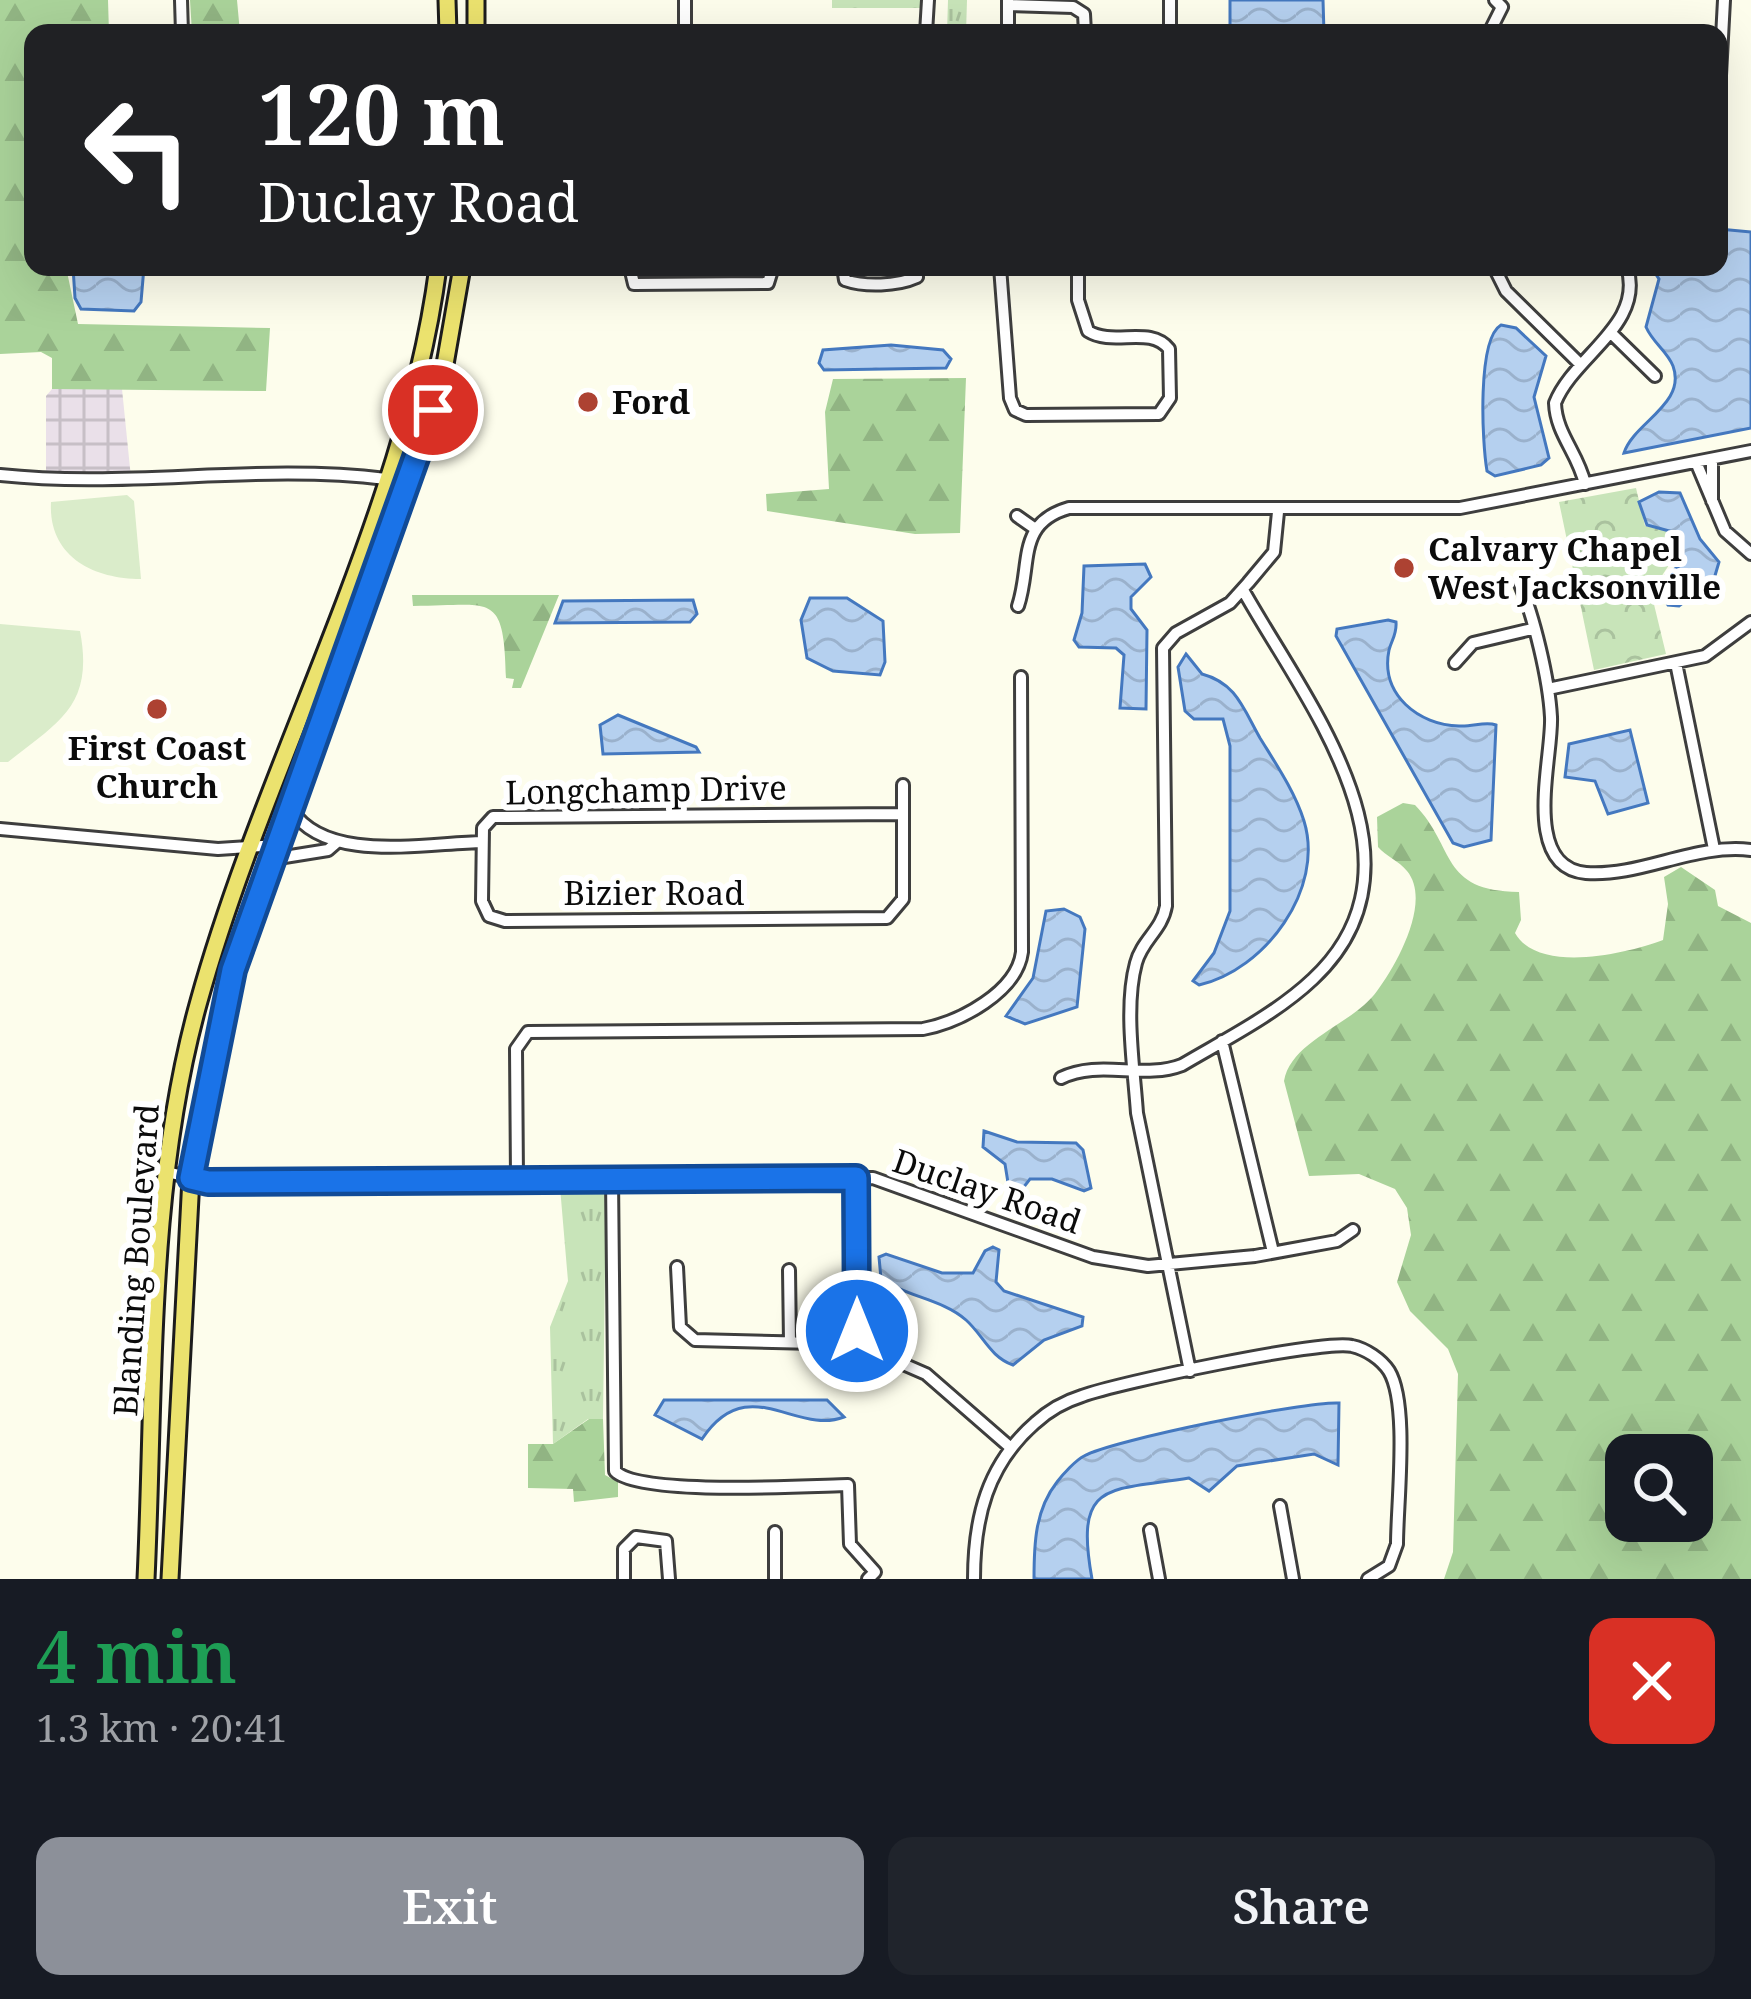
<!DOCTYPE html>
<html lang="en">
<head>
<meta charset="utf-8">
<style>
  body { margin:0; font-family:"Noto Serif",serif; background:#20242c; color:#f1f3f6; height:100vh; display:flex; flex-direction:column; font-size:45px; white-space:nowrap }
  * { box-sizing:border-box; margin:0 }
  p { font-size:39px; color:#9ea1a6 }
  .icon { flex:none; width:66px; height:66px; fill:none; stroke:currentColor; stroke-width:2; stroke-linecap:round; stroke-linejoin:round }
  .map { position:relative; height:1579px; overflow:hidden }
  .side { display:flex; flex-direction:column; background:#171b24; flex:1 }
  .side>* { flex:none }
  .top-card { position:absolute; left:24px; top:24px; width:1704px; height:252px; border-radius:24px; box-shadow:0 12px 48px #0002; background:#202124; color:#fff; overflow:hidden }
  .fabs { position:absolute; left:1605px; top:1434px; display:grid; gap:24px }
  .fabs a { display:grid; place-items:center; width:108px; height:108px; border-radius:24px; background:#171b24; box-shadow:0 12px 48px #0002; font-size:60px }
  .pin { position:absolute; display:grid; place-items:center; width:102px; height:102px; color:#fff; margin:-51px; border:6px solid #fff; border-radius:50%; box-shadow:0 3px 12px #0007 }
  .me { position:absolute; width:132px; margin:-66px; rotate:0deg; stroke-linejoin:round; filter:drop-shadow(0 0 9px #0008) }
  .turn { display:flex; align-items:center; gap:42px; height:252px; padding:0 36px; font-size:54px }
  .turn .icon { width:156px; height:156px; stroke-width:2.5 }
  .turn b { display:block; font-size:84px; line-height:102px }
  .round { display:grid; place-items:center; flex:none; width:126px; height:126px; border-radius:24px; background:#20242c }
  .head { display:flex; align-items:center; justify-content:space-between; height:204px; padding:0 36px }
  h1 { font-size:72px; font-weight:600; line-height:90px; color:#1e9e55 }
  .action { display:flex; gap:24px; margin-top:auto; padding:24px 36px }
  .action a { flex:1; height:138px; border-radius:24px; background:#8c9099; color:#fff; font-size:48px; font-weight:600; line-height:138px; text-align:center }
  .action a+a { background:#20242c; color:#f1f3f6 }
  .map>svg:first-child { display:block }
  .industrial { fill:url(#industrial-grid) }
  .grass { fill:url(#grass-tufts) }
  .forest { fill:url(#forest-firs); fill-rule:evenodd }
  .park { fill:url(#park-crowns) }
  .pitch { fill:#daecca }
  .water { fill:url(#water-waves); stroke:#4478bf; stroke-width:3 }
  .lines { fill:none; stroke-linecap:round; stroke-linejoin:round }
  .minor-casing { stroke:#3e3e3e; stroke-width:16 }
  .primary-casing { stroke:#1c1c1c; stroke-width:21 }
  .minor { stroke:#fff; stroke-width:10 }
  .primary { stroke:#ebe26e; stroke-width:15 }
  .route-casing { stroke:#114b97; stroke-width:30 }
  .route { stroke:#1a73e8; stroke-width:21 }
  .poi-dot { fill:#ad4232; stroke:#fff; stroke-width:4.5 }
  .labels { text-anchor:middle; stroke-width:12; stroke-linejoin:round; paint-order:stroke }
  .poi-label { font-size:33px; font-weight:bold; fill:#0b0b0b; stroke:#fff; text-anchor:start }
  .street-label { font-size:33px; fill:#0b0b0b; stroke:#fff }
</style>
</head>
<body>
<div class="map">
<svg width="1751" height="1579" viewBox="0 0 1751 1579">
  <defs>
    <pattern id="industrial-grid" width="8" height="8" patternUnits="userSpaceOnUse" patternTransform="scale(3)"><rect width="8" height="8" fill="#eae0e9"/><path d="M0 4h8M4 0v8" fill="none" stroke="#c7bfc6"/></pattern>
    <pattern id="grass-tufts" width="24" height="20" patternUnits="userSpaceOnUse" patternTransform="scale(3)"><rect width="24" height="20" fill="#c8e4b9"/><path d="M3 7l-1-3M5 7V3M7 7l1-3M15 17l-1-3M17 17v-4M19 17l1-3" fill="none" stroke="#aac29e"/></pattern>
    <pattern id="forest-firs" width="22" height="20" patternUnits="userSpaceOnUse" patternTransform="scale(3)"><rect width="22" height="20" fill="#aad39a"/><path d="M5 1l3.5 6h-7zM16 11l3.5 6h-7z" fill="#91b483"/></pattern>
    <pattern id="park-crowns" width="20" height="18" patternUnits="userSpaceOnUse" patternTransform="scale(3)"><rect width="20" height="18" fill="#c8e4b9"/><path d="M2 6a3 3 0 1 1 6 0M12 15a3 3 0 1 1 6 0" fill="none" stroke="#aac29e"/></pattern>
    <pattern id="water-waves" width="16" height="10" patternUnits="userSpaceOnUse" patternTransform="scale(3)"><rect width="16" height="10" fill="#b5d0ef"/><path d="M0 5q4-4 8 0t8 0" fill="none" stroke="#9ab1cc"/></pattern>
  </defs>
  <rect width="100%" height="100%" fill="#fdfdec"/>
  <!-- industrial -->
  <path class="industrial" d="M52,389H122L131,478L46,477V396Z"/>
  <!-- grass -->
  <path class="grass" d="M948,0H967L966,33H947Z
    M560,1187L606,1190L603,1419H588L553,1444L550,1327L568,1281Z"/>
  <!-- forest -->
  <path class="forest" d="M0,0H108L109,33H33V267H66L78,324L270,328L266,391L52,389V358L41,352L0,354Z
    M190,0H237L240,33H192Z
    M966,378L960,533L915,534L767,511L766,494L829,489L825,412L833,379Z
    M412,595H559L521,688H512L514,679L506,678C504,590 492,606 413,606Z
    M1403,803L1415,805C1456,847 1439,891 1519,892L1521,920L1515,933C1538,974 1626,954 1663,940L1668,904L1664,877L1681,867L1715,890L1718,906L1751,923V1579H1444L1453,1552L1458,1374L1448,1349L1410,1311L1397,1282L1411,1235L1407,1208L1395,1189L1359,1174L1309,1176L1284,1081C1291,1040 1354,1024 1377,991C1397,964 1432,901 1407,871C1399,861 1386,856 1378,847L1377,817ZM1626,1455H1692V1521H1626Z
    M589,1419H603L605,1475L618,1482V1497L574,1502L573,1489L528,1488V1444H553Z"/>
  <!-- park -->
  <path class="park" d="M832,0H924L923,8H832Z
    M1636,488L1645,526L1671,532L1677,553L1651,592L1666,654L1594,670L1559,502Z"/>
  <!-- pitch -->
  <path class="pitch" d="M127,495L134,501L141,579C93,579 48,556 51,502Z
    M0,624L80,631C94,705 60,721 8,762H0Z"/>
  <!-- water -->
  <path class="water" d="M1230,0H1323L1324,33H1230Z
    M1719,229L1751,232V428L1624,453C1633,423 1687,404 1673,366C1667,351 1653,343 1646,327L1659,279L1651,267H1719Z
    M73,267H144L141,302L134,311L81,309L75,298Z
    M1501,325L1516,328L1546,356L1534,397L1549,458L1541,465L1495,476L1487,471C1482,442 1477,339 1501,325Z
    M891,345L943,350L951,359L946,368L824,370L819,363L823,350Z
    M1659,492L1680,493L1700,539L1719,562L1714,579L1679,606L1668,605L1659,589L1661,579L1679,566L1673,532L1647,525L1639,502Z
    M1145,564L1151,577L1131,597V609L1147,630L1146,709L1120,708L1124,655L1116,648L1079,647L1074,640L1082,613L1084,566Z
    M810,598H847L883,621L885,662L880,675L833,671L807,658L801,620Z
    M693,600L697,614L690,622L555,623L563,601Z
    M1388,620L1396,622C1397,634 1392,639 1389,650C1380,695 1419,725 1459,726C1473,727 1485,721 1496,725L1491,840L1464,847L1453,843L1336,636L1337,629Z
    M1186,654L1202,674C1236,683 1243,708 1260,738C1276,764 1295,792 1304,821C1325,889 1265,970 1199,985L1193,981L1214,953L1230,911V746L1223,719H1194L1185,711L1178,667Z
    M618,715L696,747L699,752L603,754L600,725Z
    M1630,730L1648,803L1608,814L1595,781L1565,777L1569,744Z
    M1064,909L1080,917L1085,929L1077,1007L1025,1024L1006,1016L1033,978L1046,911Z
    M984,1131L1017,1142L1076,1143L1083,1150L1091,1188L1084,1191L1052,1179H1030L1016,1197L1010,1195L1005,1164L983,1147Z
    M993,1247L999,1250L996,1282L1004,1291L1083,1317L1082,1326L1044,1340L1013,1365C990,1357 983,1335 966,1320C942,1299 907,1297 881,1279L879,1257L886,1254L942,1273H973L985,1251Z
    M664,1400H827L844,1417C796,1436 748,1370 702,1439L655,1415Z
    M1339,1403L1338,1465L1314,1454L1237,1466L1209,1491L1189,1478C1108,1491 1074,1480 1092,1579H1034C1034,1544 1035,1510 1057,1482C1063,1474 1076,1460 1084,1456C1112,1440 1306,1401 1339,1403Z"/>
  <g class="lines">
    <!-- minor casing -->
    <g class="minor-casing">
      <path id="minor" d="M181,0L182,33
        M685,0V33
        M1170,0V33
        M1008,5L1073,7L1084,14L1085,33
        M926,33L928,0
        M1008,33V0
        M1489,33L1502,7L1495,0
        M1719,94L1724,0
        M630,267L634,284L768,283L773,267
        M843,267L845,280C865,287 897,286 917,277
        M1000,267L1010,398L1015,410L1026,415L1159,414L1170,398L1169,349C1150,325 1113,347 1088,331L1078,300V267
        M1494,267L1506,291L1579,363
        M1610,332L1655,376
        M1696,462L1725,531L1751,554
        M0,475C129,489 257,463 386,479
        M1585,484C1578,453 1556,434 1555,403C1574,355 1645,325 1627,267
        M1712,501V459
        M1017,516L1034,528
        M1519,582C1534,616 1549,680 1551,717C1553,757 1520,867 1586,873C1641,877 1695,843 1751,850
        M1018,606C1032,564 1016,523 1069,508H1460L1751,451
        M1455,663L1473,643L1532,629
        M1676,663L1714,849
        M1548,689L1705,656L1751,622
        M291,809C325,864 424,843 482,842
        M903,814L493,817L483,828L482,901L489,916L505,921L887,918L903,899V785
        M0,829L218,849L278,845
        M272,859L328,850L336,843
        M1222,1041L1273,1252
        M1061,1078C1099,1059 1143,1080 1182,1065C1226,1039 1276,1014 1313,979C1438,862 1305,701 1243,590
        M167,1172L208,1182L873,1178L1093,1257L1148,1266L1255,1256L1337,1241L1353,1230
        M612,1178L615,1471C639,1496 806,1486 848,1485L850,1544L875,1572L868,1579
        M856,1178L857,1344
        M517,1179L516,1049L528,1032L923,1029C960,1022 1017,992 1022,952L1021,677
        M677,1267L680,1327L695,1340L857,1344L926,1374L1011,1448
        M789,1270L790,1342
        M1190,1371L1137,1113C1134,1068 1124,1007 1136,963C1142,940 1162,930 1166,906L1163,648L1176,633L1230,603L1248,583L1274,552L1278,512
        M1280,1506L1293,1579
        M1150,1530L1159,1579
        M624,1579V1549L636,1537L666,1541L669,1579
        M775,1579V1532
        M974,1579C974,1518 987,1465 1035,1423C1048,1411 1066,1401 1082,1396C1117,1383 1324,1339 1352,1346C1366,1349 1381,1359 1389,1371C1409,1404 1397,1503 1397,1544L1389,1566L1368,1579"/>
    </g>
    <!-- primary casing -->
    <g class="primary-casing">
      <path id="primary" d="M447,0L448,33
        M476,0V33
        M146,1579C155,1388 147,1186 199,1001C266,759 406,515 438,267
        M170,1579L191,1178L221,1013L420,455L444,370L462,267"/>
    </g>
    <!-- minor -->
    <use href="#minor" class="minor"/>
    <!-- primary -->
    <use href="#primary" class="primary"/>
  </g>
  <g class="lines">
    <!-- route casing -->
    <g class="route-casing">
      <path id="route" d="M433,410L233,970L191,1178L208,1182L856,1178L857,1331"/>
    </g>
    <!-- route -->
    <use href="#route" class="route"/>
  </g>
  <!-- markers -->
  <g class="poi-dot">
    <circle cx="588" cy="402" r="12"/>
    <circle cx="1404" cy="568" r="12"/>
    <circle cx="157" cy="709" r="12"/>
  </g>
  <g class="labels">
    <!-- poi labels -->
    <g class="poi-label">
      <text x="612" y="414">Ford</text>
      <text x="1428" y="561">Calvary Chapel<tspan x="1428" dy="38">West Jacksonville</tspan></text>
      <text x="157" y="760" text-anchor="middle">First Coast<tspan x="157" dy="38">Church</tspan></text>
    </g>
    <!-- street labels -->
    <g class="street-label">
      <text transform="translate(646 790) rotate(-1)" y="12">Longchamp Drive</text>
      <text x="654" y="905">Bizier Road</text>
      <text transform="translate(987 1191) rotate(19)" y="12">Duclay Road</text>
      <text transform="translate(136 1260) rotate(-86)" y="12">Blanding Boulevard</text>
    </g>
  </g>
</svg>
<div class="fabs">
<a><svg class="icon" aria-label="search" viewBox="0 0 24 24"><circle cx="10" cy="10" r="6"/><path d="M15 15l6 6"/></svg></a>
</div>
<div class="pin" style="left:433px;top:410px;background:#d93025"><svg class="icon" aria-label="arrive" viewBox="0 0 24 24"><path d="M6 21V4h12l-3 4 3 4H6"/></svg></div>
<svg class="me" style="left:857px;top:1331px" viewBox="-20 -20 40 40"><circle r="17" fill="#1a73e8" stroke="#fff" stroke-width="3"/><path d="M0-11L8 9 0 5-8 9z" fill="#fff"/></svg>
<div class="top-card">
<div class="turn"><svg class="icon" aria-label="left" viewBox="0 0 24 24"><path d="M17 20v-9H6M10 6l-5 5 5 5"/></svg><div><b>120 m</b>Duclay Road</div></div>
</div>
</div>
<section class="side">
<div class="head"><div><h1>4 min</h1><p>1.3 km · 20:41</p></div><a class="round" style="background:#d93025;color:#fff"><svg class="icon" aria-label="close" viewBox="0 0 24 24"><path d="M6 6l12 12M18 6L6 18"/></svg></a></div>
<div class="action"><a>Exit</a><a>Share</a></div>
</section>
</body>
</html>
